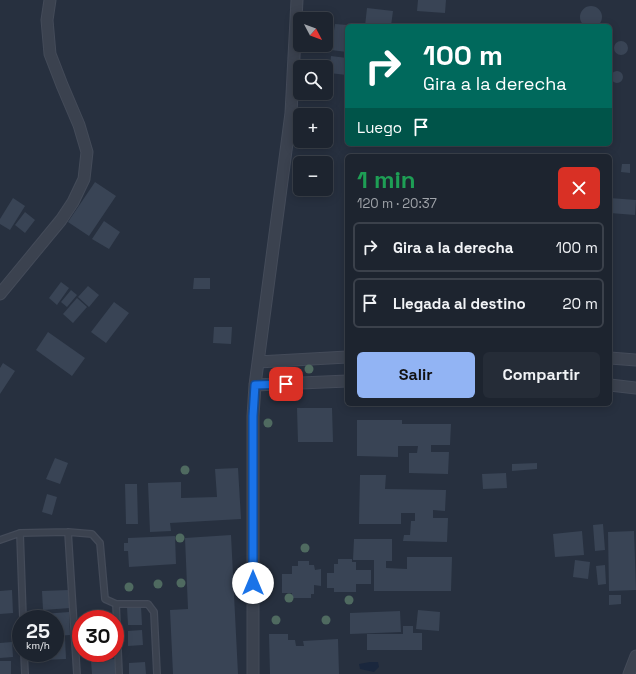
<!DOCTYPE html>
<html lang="es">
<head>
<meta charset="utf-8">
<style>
  body { margin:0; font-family:"Space Grotesk",sans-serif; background:#252c37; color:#f1f3f6; height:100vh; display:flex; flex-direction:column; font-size:15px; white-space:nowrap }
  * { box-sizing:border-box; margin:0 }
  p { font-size:13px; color:#a0a4aa }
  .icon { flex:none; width:22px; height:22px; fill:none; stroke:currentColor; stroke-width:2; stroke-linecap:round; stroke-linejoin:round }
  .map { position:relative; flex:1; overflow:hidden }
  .details { position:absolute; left:345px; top:154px; width:267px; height:252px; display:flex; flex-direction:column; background:#1d242f; border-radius:6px; box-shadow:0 2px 10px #0003,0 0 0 1px #3b414b }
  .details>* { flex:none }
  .hud { position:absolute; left:345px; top:24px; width:267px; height:122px; border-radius:6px; box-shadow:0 2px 10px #0003,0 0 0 1px #3b414b; background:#00695c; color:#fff; overflow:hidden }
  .needle { width:26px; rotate:131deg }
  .fabs { position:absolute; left:293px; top:12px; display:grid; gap:8px }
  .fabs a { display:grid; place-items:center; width:40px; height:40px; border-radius:6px; background:#1d242f; box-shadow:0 2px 10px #0003,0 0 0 1px #3b414b; font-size:20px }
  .speed { position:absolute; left:12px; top:610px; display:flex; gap:8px; font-size:20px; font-weight:700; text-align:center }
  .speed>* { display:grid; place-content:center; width:52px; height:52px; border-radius:50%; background:#1d242f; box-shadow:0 2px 10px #0003,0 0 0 1px #3b414b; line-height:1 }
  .speed small { font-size:10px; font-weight:400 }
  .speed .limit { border:6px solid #d22; background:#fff; color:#111 }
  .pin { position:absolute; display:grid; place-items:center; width:34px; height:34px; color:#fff; margin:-17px; border-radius:8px; box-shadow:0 2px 6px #0006 }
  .me { position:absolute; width:44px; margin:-22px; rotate:0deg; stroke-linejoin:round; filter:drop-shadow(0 0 3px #0008) }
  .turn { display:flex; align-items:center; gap:14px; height:84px; padding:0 12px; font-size:18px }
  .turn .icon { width:52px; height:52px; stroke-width:2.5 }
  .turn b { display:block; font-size:28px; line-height:34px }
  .then { display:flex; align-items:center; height:38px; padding:0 12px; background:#0003; gap:8px; font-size:15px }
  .round { display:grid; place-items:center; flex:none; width:42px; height:42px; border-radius:6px; background:#252c37 }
  .head { display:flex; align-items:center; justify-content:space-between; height:68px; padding:0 12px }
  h1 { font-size:24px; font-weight:700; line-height:30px; color:#1e9e55 }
  .action { display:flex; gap:8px; margin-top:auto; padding:8px 12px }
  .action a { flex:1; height:46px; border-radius:6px; background:#92b4f4; color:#111; font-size:16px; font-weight:700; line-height:46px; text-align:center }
  .action a+a { background:#252c37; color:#f1f3f6 }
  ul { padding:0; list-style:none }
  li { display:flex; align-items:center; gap:12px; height:50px; margin:0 8px 6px; padding:0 4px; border:2px solid #3b414b; border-radius:6px }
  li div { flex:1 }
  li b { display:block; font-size:15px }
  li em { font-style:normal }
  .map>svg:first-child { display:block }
  .water { fill:#1a273d }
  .building { fill:#394455 }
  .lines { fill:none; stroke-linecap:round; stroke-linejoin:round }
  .service-casing { stroke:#444b59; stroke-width:8 }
  .minor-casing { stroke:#444b59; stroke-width:13 }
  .service { stroke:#3b424f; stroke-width:5.5 }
  .minor { stroke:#3b424f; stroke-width:11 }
  .tree { fill:#4f6a60 }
  .route-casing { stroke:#114b97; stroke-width:10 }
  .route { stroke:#1a73e8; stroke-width:7 }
</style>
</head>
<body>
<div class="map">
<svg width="636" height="674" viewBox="0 0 636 674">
  <rect width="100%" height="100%" fill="#27303f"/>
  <!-- water -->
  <path class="water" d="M370,662H378L379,667L374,672L360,669L359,664Z"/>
  <!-- building -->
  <path class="building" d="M418,0H446L445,13L417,11Z
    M580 17a11 11 0 1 1 22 0a11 11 0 1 1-22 0Z
    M367,8L393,11L391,26H365Z
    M335,24L347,25V52L331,50Z
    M614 48a7 7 0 1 1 14 0a7 7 0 1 1-14 0Z
    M331,56L347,58V75L329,73Z
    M611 77a6 6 0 1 1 12 0a6 6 0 1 1-12 0Z
    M622,164H630V173L621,172Z
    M95,182L116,196L89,236L68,222Z
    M13,198L25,206L10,230L0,224V219Z
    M610,198L636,200L635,215L610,213Z
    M25,212L35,220L25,233L15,225Z
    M104,221L120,232L109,249L92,239Z
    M194,278H210V289H193Z
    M61,282L69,288L57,305L49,298Z
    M88,286L99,295L89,307L78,297Z
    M71,290L77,295L67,307L61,302Z
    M77,298L87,307L73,323L63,314Z
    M114,302L129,313L106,343L91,332Z
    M214,327H232L231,344L213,343Z
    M48,332L85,358L72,376L36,350Z
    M3,363L15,371L0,394V368Z
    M297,408H332L333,442H298Z
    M357,420H402V424H451L450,445H431V452H449L448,474L409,473V453H417L418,446H398V457L357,456Z
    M55,458L68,463L60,484L46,479Z
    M537,463V469L512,471V464Z
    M238,468L241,519L170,523L171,531L150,532L148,483L181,482V498L217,497L215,469Z
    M506,473L507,488L483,489L482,474Z
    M360,475H386L385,489L446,490L445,511L433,510V518H448L447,542L403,541L404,535H410L411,521H415V513H401V524H359Z
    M125,484H137L138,524H126Z
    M47,494L57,497L52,515L42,512Z
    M603,524L605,550L595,551L593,525Z
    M582,531L584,555L555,557L553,534Z
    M634,531L636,590L609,591L608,532Z
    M231,535L238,674H173L170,610L188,609L185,538Z
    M175,536L176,564L129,567L128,551H124V543H128V538Z
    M354,539H392V561H386V568L407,569V557H452L451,591H374V560H353Z
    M338,559H352V562H356V570H371V584H356V592H334V588H327V573H334V564H338Z
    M575,560L590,562L588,579L573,577Z
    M298,561H309V565H314L315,570L321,569V586L314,585V594H311V598H292V593H282V574H292V566H298Z
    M605,565L606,584L598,585L596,566Z
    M12,590L13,613L0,614V591Z
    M69,590L70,608L43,610L42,591Z
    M609,595H621V604L609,605Z
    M141,606L142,625H128L127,607Z
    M418,610L440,612L439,631L416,629Z
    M400,611L401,632L350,634V613Z
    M69,612L70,635L55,636V619H43V614Z
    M99,613L100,619H83V614Z
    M403,626H413V633H422V650H367V634H403Z
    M142,630L143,645L128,646V631Z
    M269,634H288V640H295L296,646H304L303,641L338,639L339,674H270Z
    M55,637H65L66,659L43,660V653H55Z
    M12,642L13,657L0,658V643Z
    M115,659V674H92L91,661Z
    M0,661H11V674H0Z
    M145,662L146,674H129V663Z"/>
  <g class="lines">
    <!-- service casing -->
    <g class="service-casing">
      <path id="service" d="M68,532L77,674
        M20,533L23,619
        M0,540L20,533L68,532L92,534L100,543L105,599L116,604H148L154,612L157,674
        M116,604L119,674
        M24,653L25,674"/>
    </g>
    <!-- minor casing -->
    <g class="minor-casing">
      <path id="minor" d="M0,294L61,220L73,202L84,179L87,152L79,125L62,85L50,54L47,20L50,0
        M610,358L636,360
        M258,362L347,357
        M255,385L347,381
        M610,385L636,388
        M253,674V416L255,385L291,113L297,0
        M629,674L636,656"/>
    </g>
    <!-- service -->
    <use href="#service" class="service"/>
    <!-- minor -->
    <use href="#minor" class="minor"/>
  </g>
  <!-- trees -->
  <g class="tree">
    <circle cx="309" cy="369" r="4.5"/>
    <circle cx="268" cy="423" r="4.5"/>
    <circle cx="185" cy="470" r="4.5"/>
    <circle cx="180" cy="538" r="4.5"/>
    <circle cx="305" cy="548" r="4.5"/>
    <circle cx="181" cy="583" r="4.5"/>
    <circle cx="158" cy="584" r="4.5"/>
    <circle cx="129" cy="587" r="4.5"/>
    <circle cx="289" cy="598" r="4.5"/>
    <circle cx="349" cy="600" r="4.5"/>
    <circle cx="276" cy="620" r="4.5"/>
    <circle cx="326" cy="620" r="4.5"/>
  </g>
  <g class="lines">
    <!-- route casing -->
    <g class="route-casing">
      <path id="route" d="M253,583V416L255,385L286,384"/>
    </g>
    <!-- route -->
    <use href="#route" class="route"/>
  </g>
</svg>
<div class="fabs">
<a><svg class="needle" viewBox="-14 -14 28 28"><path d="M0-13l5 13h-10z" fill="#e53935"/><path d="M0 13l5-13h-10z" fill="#a0a4aa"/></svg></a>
<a><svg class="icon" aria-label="search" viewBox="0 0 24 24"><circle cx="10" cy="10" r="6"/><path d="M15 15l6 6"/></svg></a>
<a>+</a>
<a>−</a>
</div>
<div class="speed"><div>25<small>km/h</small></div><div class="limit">30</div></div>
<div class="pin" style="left:286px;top:384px;background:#d93025"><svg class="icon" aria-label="arrive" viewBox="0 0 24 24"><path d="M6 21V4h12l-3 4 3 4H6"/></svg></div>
<svg class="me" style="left:253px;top:583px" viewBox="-20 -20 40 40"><circle r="19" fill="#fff"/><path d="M0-13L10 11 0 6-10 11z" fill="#1a73e8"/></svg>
<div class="hud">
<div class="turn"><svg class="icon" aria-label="right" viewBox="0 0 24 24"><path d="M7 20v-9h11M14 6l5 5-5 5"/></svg><div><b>100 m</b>Gira a la derecha</div></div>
<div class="then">Luego<svg class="icon" aria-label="arrive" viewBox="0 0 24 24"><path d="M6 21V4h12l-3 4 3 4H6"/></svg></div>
</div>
<section class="details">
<div class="head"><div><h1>1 min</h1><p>120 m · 20:37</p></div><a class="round" style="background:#d93025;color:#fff"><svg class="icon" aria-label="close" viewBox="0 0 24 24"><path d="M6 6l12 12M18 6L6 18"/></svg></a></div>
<ul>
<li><svg class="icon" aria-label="right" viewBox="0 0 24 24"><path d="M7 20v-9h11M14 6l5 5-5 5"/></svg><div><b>Gira a la derecha</b></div><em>100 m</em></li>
<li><svg class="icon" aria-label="arrive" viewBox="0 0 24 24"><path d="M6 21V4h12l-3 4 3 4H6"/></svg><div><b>Llegada al destino</b></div><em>20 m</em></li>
</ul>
<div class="action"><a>Salir</a><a>Compartir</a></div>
</section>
</div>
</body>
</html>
